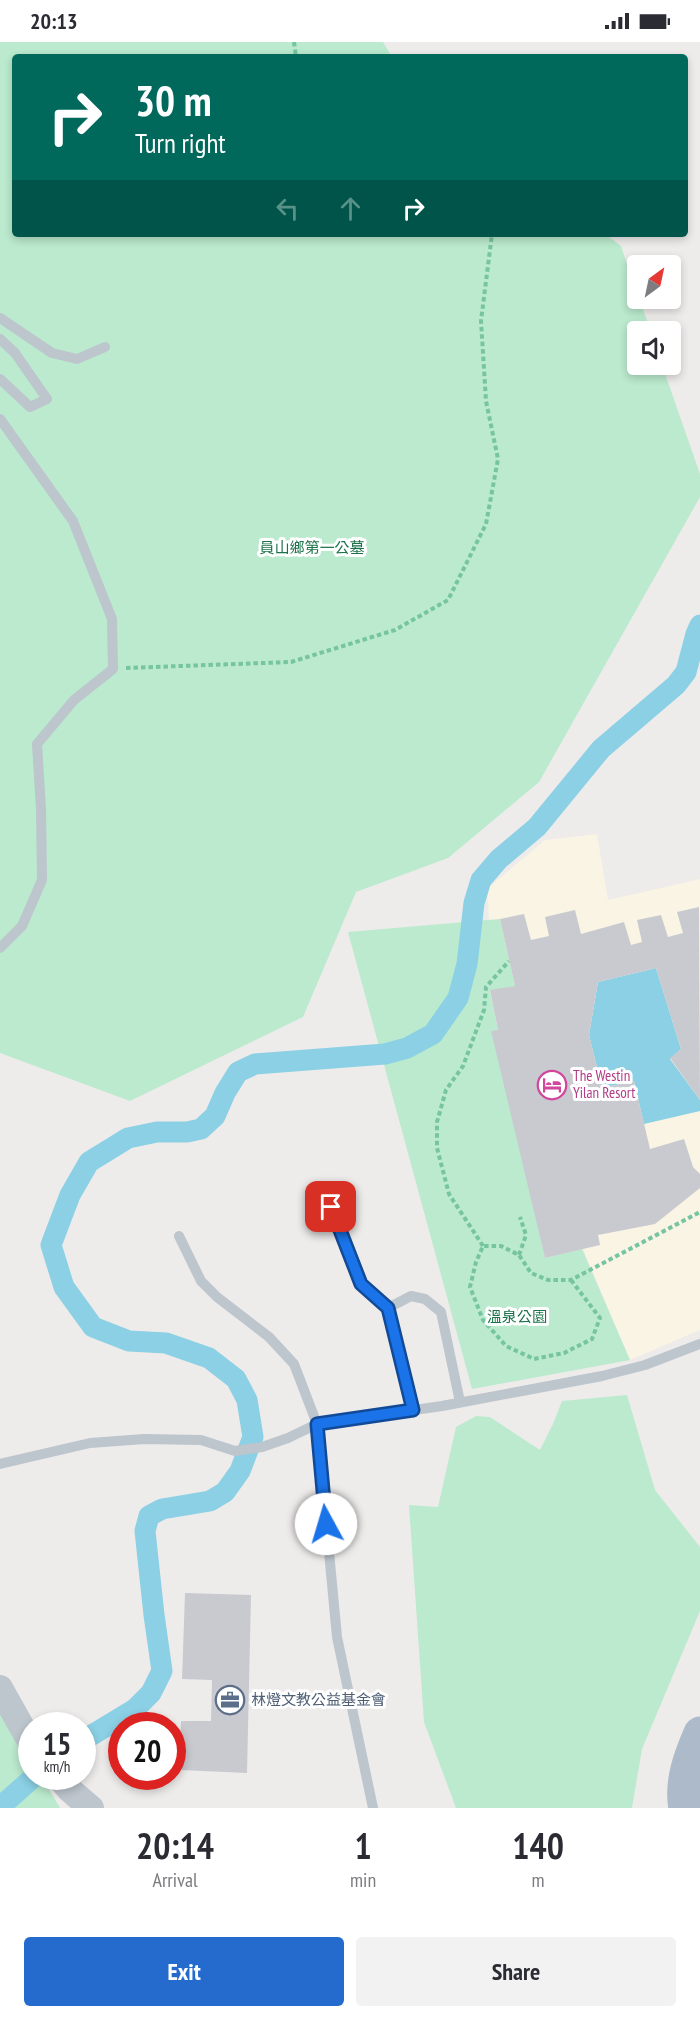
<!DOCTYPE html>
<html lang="en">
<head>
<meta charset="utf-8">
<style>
  body { margin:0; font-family:"PT Sans Narrow","Noto Sans TC",sans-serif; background:#f2f2f3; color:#2b2b33; height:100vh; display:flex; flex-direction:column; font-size:22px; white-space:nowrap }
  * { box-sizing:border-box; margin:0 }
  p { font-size:20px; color:#7c7c81 }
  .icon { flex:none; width:33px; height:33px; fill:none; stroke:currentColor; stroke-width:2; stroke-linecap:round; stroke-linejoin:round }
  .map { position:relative; height:1766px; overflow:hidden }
  .side { display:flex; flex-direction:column; background:#fff; flex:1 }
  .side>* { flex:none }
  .hud { position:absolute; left:12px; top:12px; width:676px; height:183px; border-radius:6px; box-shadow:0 3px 9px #0003; background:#00695c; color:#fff; overflow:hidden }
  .needle { width:39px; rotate:33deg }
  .tools { position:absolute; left:627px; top:213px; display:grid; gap:12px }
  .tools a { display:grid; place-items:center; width:54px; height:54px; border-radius:6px; background:#fff; box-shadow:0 3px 9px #0003; font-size:30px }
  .speed { position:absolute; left:18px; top:1670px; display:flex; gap:12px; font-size:30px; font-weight:700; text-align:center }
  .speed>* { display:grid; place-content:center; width:78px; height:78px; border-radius:50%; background:#fff; box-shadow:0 3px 9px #0003; line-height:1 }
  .speed small { font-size:15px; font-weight:400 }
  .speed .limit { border:9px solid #d22; background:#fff; color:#111 }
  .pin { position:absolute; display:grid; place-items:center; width:51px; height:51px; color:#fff; margin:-26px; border-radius:12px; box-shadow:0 3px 9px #0006 }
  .me { position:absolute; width:66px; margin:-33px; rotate:354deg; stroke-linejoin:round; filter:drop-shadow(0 0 4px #0008) }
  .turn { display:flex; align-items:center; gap:21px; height:126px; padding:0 24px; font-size:27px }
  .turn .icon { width:78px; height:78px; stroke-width:2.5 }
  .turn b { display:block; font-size:42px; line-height:51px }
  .lanes { display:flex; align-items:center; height:57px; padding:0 24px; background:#0003; justify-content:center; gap:30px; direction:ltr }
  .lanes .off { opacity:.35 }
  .eta { display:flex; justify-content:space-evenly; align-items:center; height:102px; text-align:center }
  .eta b { font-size:36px; font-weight:600; line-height:42px }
  .action { display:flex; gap:12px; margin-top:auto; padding:12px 24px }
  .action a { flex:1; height:69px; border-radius:6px; background:#256bce; color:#fff; font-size:24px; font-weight:600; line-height:69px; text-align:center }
  .action a+a { background:#f2f2f3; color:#2b2b33 }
  .status { display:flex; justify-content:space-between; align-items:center; height:42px; padding:0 30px; background:#fff; direction:ltr }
  .status svg { height:16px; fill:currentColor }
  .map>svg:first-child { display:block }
  .commercial { fill:#f9f4e4 }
  .green { fill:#bbeace }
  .water { fill:#8bd0e4 }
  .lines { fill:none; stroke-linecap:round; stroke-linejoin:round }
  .canal { stroke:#8bd0e4; stroke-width:21 }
  .building { fill:#c8cad0 }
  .path { stroke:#76c5a0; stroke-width:4; stroke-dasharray:4.5 3; stroke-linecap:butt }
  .service { stroke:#bdc5cd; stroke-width:10 }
  .tertiary { stroke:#bdc5cd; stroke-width:26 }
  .primary { stroke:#acbac9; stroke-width:33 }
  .route-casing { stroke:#114b97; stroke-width:15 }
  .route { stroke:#1a73e8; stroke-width:10 }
  .labels { text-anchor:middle; stroke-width:6; stroke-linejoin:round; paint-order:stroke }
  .park-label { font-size:15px; fill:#1c7249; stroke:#fff }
  .hotel-label { font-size:15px; fill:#b23c85; stroke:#fff; text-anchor:start }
  .service-label { font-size:15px; fill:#4e5e75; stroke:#fff; text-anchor:start }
</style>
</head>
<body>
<div class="status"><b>20:13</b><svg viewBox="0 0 49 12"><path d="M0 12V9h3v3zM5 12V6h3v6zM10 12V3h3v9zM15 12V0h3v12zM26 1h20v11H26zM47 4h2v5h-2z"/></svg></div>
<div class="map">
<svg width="700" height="1766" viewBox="0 0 700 1766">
  <rect width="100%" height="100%" fill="#eeebeb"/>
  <!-- commercial -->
  <path class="commercial" d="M597,792L608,858L700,837V1288L630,1318L583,1207L545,1216L486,945L492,916L487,847L545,798Z"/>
  <!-- green -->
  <path class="green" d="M0,0H383L392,15H15V192H605L621,204L638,256L639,257L651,289L638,290V322L662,323L700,432V455L539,740L448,816L356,850L303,975L130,1059L0,1011Z
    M500,877L515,944L490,949L545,1216L582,1207L630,1318L472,1347L348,890Z
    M627,1353L655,1448L700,1505V1569L642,1707L632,1766H456L424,1680L409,1463L438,1465L456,1385L476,1374L490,1375L540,1408L553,1382L562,1359Z
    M0,1665L31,1718L32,1734H41L60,1766H0Z"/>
  <!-- water -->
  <path class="water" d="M656,926L681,1007L670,1017L700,1058V1069L644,1082L634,1039L602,1046L589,993L598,940Z"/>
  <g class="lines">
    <!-- canal -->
    <path class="canal" d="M82,1699L135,1667L151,1651L162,1629L154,1573L145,1489L149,1474L162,1467L210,1459L225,1450L240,1429L253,1395L247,1358L236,1337L209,1316L166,1301L129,1299L93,1285L64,1245L51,1203L70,1153L89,1120L128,1096L157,1090H187L201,1087L215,1074L225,1051L238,1030L255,1022L385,1012L407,1006L433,992L458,956L467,922L474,861L481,838L499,817L537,785L601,707L676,643L686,630L696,592L700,583
      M0,1765L35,1734"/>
  </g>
  <!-- building -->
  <path class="building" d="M699,865L700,1058L670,1016L681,1007L656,926L598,940L589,993L602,1046L634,1039L650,1107L684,1097L693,1125L700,1132V1146L655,1182L598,1193L600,1203L545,1216L491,989L498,988L490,948L515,944L500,877L524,872L531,898L549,894L545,875L575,868L581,892L624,880L631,903L642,900L637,878L661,873L668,895L683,891L677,870Z
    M185,1551L251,1553L247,1731L180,1728L181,1679H211L212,1638L182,1637Z"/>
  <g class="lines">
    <!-- path -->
    <path class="path" d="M294,0L296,15
      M126,626L291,620L395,588L448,558L486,482L498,417L486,359L481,279L492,192
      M483,1204L449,1152L437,1106V1080L446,1048L463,1024L484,968L486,945L509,919
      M519,1213L526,1193L520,1175
      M571,1238L600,1276L592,1297L564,1311L534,1317L506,1304L483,1278L470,1245L476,1220L483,1204H501L519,1213L531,1231L548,1238H571L700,1170"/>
    <!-- service -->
    <path class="service" d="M0,276L52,311L77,317L105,305
      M0,297L15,311L47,357L30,365L0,337
      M0,377L73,479L112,577L113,627L74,658L37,702L41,767L42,838L22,884L0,906
      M331,1165L361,1242L388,1266L413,1368
      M179,1194L201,1239L217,1255L269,1295L294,1322L317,1382L337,1595L373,1766
      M388,1266L411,1254L425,1257L441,1270L460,1360
      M0,1422L90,1401L144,1397L201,1398L235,1409L262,1405L288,1396L317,1382L442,1364L602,1334L645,1323L700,1302"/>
    <!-- tertiary -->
    <path class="tertiary" d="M0,1646L32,1703
      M58,1734L70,1748L91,1766"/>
    <!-- primary -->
    <path class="primary" d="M685,1766C680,1740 690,1714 700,1691"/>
  </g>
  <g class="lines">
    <!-- route casing -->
    <g class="route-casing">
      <path id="route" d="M326,1482L317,1382L413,1368L388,1266L361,1242L331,1165"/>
    </g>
    <!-- route -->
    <use href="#route" class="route"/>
  </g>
  <!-- icons -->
  <defs>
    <g id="hotel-ring" transform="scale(1.5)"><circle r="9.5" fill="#fff" stroke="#d1479c" stroke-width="1.5"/><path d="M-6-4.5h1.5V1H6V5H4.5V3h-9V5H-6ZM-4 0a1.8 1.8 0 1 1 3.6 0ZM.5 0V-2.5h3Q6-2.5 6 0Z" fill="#d1479c"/></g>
    <g id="office-ring" transform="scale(1.5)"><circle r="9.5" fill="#fff" stroke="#5c6f8a" stroke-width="1.5"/><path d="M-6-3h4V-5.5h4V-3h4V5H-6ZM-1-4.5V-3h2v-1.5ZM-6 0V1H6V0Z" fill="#5c6f8a"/></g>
  </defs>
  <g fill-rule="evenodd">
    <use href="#hotel-ring" x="552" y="1043"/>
    <use href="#office-ring" x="230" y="1658"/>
  </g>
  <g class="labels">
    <!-- park labels -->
    <g class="park-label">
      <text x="312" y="511">員山鄉第一公墓</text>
      <text x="517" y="1280">溫泉公園</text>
    </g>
    <!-- hotel labels -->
    <g class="hotel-label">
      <text x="573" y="1039">The Westin<tspan x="573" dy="17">Yilan Resort</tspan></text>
    </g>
    <!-- service labels -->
    <g class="service-label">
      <text x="251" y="1663">林燈文教公益基金會</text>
    </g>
  </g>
</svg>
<div class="tools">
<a><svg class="needle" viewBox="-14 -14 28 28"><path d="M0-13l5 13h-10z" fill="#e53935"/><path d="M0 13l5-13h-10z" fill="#7c7c81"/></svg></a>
<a><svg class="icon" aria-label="sound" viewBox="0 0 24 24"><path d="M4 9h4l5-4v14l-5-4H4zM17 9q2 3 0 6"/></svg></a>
</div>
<div class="speed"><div>15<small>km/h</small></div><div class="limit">20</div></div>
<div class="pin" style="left:331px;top:1165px;background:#d93025"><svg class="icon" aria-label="arrive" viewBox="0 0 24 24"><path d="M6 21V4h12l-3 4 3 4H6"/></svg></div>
<svg class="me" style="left:326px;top:1482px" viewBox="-20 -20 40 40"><circle r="19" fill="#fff"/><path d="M0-13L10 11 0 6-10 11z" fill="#1a73e8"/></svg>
<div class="hud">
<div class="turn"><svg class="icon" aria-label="right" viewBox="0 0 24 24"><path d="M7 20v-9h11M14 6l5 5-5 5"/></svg><div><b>30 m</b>Turn right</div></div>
<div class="lanes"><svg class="icon off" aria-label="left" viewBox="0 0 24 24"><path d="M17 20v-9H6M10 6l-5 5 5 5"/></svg><svg class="icon off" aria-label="ahead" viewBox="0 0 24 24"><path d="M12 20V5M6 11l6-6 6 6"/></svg><svg class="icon" aria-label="right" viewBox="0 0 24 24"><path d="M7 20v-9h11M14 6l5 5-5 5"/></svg></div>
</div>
</div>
<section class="side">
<div class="eta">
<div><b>20:14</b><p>Arrival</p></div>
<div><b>1</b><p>min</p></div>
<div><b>140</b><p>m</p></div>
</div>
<div class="action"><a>Exit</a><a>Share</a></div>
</section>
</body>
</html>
